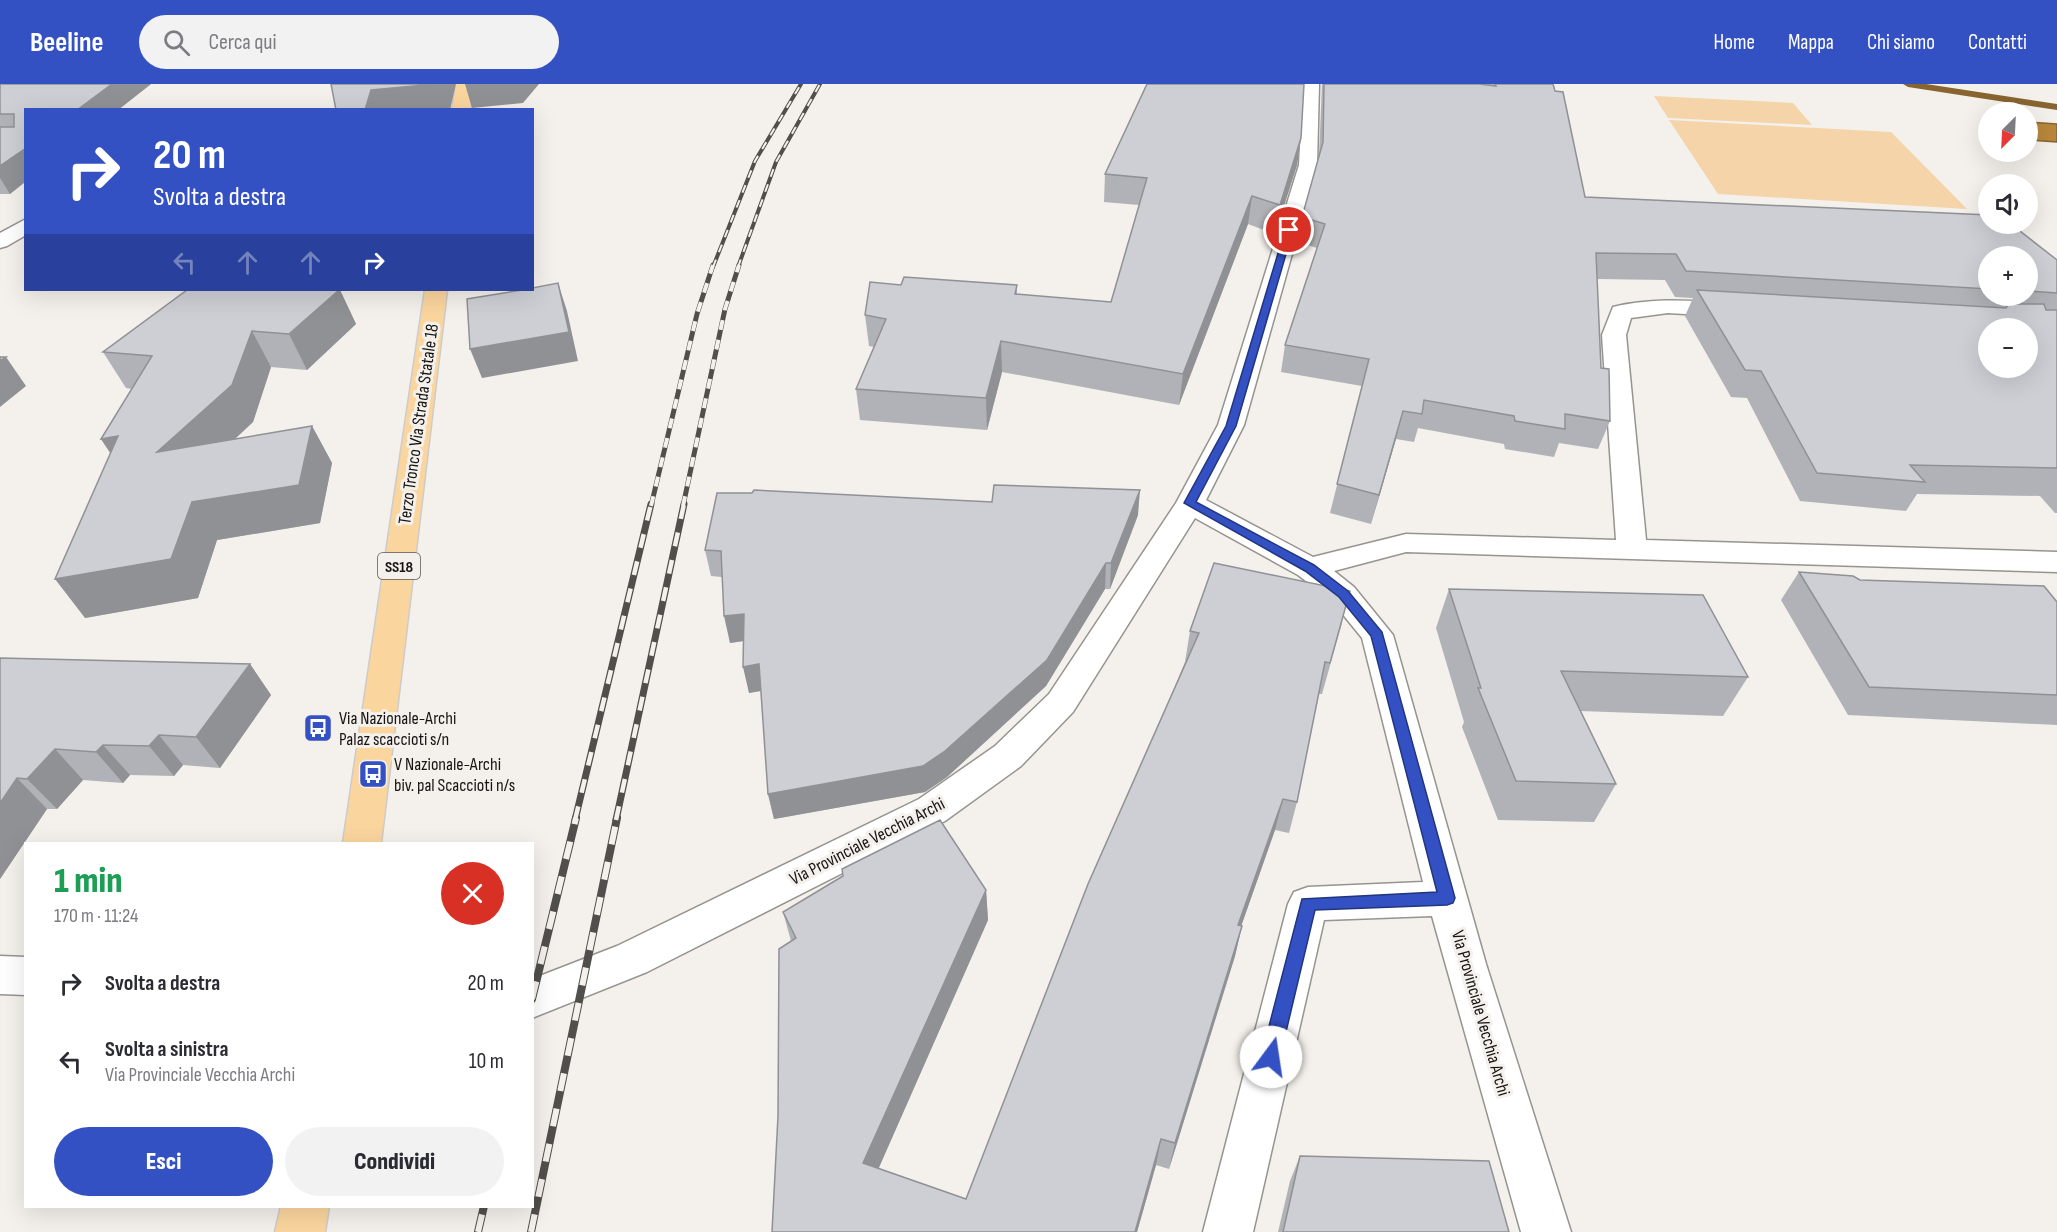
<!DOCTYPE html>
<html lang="it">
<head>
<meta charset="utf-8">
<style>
  body { margin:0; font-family:"Sofia Sans Condensed",sans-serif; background:#f2f2f3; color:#2b2b33; height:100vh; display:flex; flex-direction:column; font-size:22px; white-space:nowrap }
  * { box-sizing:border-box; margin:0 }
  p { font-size:20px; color:#7c7c81 }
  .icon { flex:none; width:33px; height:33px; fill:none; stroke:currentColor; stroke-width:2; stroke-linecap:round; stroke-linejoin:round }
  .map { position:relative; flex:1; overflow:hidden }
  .details { position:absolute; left:24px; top:758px; width:510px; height:366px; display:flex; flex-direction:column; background:#fff; border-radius:0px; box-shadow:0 6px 24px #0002 }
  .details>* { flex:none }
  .hud { position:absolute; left:24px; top:24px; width:510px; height:183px; border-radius:0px; box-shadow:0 6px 24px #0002; background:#3451c3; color:#fff; overflow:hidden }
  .needle { width:39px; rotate:204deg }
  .fabs { position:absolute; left:1978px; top:18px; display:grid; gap:12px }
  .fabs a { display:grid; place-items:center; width:60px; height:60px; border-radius:50%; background:#fff; box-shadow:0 6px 24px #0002; font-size:30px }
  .pin { position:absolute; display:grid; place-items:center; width:51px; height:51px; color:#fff; margin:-26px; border:3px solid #fff; border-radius:50%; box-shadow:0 2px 6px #0007 }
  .me { position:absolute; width:66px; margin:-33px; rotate:14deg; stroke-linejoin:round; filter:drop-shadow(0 0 4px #0008) }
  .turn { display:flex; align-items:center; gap:21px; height:126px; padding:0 30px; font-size:27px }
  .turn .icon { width:78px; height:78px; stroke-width:2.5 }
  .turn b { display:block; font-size:42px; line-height:51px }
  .lanes { display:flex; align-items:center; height:57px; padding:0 30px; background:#0003; justify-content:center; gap:30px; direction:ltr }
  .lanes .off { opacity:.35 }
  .round { display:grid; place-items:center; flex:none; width:63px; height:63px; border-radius:32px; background:#f2f2f3 }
  .overview { display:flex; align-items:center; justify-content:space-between; height:102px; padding:0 30px }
  h1 { font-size:36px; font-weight:800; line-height:45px; color:#1e9e55 }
  .button { display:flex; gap:12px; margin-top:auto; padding:12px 30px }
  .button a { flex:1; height:69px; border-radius:36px; background:#3451c3; color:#fff; font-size:24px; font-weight:800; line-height:69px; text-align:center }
  .button a+a { background:#f2f2f3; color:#2b2b33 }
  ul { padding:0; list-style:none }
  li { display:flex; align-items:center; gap:18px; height:78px; padding:0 30px }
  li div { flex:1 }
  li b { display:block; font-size:22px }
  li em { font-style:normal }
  header { display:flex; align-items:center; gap:36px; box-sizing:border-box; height:84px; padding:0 30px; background:#3451c3; color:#fff }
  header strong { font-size:28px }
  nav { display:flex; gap:33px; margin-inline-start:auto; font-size:21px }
  .search { width:420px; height:54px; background:#f2f2f3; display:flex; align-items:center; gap:15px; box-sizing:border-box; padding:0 21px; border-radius:33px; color:#7c7c81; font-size:22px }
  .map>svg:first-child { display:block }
  .green { fill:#f4d4a8 }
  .water { fill:#b9873c; stroke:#886530; stroke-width:1.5 }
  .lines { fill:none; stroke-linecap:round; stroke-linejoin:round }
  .stream { fill:#886530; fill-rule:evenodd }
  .minor-casing { stroke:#97948f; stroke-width:3 }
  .major-casing { stroke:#cccccb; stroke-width:3 }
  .minor { fill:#fff; fill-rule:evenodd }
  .major { fill:#fbd59e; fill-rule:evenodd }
  .rail-far3-casing { stroke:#514f4c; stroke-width:4 }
  .rail-far2-casing { stroke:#514f4c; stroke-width:5 }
  .rail-far1-casing { stroke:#514f4c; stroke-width:7 }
  .rail-casing { stroke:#514f4c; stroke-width:8 }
  .rail-far3 { stroke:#f4f0eb; stroke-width:2; stroke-dasharray:8; stroke-linecap:butt }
  .rail-far2 { stroke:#f4f0eb; stroke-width:4; stroke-dasharray:10; stroke-linecap:butt }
  .rail-far1 { stroke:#f4f0eb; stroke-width:4.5; stroke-dasharray:14; stroke-linecap:butt }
  .rail { stroke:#f4f0eb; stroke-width:6; stroke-dasharray:18; stroke-linecap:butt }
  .wall { fill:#b0b2b7; fill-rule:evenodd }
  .shaded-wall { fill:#909195 }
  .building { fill:#cdcfd5; stroke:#909195; stroke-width:1.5; fill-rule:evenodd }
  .route { fill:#3451c3; stroke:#22357f; stroke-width:1.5 }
  .labels { text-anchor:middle; stroke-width:6; stroke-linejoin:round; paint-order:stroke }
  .shield { fill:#f4f0eb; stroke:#595754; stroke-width:1.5 }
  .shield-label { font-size:16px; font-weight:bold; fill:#161513 }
  .street-label { font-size:18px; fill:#161513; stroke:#f4f0eb }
  .poi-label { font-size:18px; fill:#161513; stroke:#f4f0eb; text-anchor:start }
</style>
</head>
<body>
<header>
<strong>Beeline</strong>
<div class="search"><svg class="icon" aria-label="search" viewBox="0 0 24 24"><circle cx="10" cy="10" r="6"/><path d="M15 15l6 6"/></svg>Cerca qui</div>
<nav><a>Home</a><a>Mappa</a><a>Chi siamo</a><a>Contatti</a></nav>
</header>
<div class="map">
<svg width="2057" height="1148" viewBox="0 0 2057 1148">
  <rect width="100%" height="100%" fill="#f4f0eb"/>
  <!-- green -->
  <path class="green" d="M1654,12L1793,19L1812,41L1668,34Z
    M1669,36L1891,48L1967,125L1718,110Z"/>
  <!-- water -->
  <path class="water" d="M2028,38L2057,40V58L2028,56Z"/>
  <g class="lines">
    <!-- stream -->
    <path class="stream" d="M1903,0H1926L2057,20V26L1908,3Z"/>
    <!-- minor casing -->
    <g class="minor-casing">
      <path id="minor" d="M1303,0H1319L1317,81L1244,341L1206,416L1313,473L1406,450L1616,456L1602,251L1613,223C1653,213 1694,217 1735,219L1743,221L1747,226L1743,231L1735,233L1668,229L1631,234L1626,251L1646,456L2057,468V488L1406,468L1334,487L1354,503L1393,551L1486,880L1571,1148H1521L1432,832L1324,836L1253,1148H1203L1288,820L1294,808L1308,803L1423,798L1362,554L1332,517L1298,491L1195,434L1073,628L1021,682L945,737L647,888L532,934V895L617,862L919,715L995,662L1049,610L1176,419L1218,341L1299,81Z
        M26,135V151L7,162L0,164V149Z
        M0,872L26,873V911L0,910Z"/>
    </g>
    <!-- major casing -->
    <g class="major-casing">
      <path id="major" d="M456,0H472L470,26H452Z
        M425,206H447L381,759H343Z
        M281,1122H329L325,1148H275Z"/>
    </g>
    <!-- minor -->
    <use href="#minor" class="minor"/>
    <!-- major -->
    <use href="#major" class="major"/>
    <!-- rail-far3 casing -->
    <g class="rail-far3-casing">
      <path id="rail-far3" d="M713,183L755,77L801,0
        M738,183L776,78L820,0"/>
    </g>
    <!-- rail-far2 casing -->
    <g class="rail-far2-casing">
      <path id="rail-far2" d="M651,422L697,230L713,181
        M683,422L725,225L739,181"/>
    </g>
    <!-- rail-far1 casing -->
    <g class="rail-far1-casing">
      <path id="rail-far1" d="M575,736L651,420
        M616,736L684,420"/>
    </g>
    <!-- rail casing -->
    <g class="rail-casing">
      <path id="rail" d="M532,915L576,734
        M478,1148L484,1122
        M531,1148L617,734"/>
    </g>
    <!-- rail-far3 -->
    <use href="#rail-far3" class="rail-far3"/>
    <!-- rail-far2 -->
    <use href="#rail-far2" class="rail-far2"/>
    <!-- rail-far1 -->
    <use href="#rail-far1" class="rail-far1"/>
    <!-- rail -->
    <use href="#rail" class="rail"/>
  </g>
  <!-- wall -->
  <path class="wall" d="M0,0H151L10,110H0Z
    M1322,0H1479L1487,1V0H1553L1555,7L1585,113L2057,176V429H2055L2040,412L1917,410L1906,427L1800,417L1747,314L1731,313L1685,232L1693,214L1675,213L1665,196L1597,195L1601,284L1610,337L1598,365L1559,359L1554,373L1505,365L1504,360L1418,344L1414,358L1396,355L1371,440L1330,429L1362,302L1281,288L1285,261L1317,164L1298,158L1302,133L1319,71ZM1989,172H2028V212H1989Z
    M1301,54L1297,81L1275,150L1248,140L1179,321L1002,288L987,346L860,336L856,305L874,263L869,262L865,231L901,201H1017V210L1111,218L1139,121L1104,118L1105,90Z
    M187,206H340L356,240L307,286L271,283L253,338L235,355L312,342L332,379L320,439L217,456L198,514L85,534L110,369L101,355L132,305L126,304L103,268Z
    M1138,431L1110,505H1105L1046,602L947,693L925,708L774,735L768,710L761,607L749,609L743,557L730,559L722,493L711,492L705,466Z
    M1799,488L1860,496L2057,518V641L1848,631L1781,516Z
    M1449,505L1748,593L1723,632L1580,627L1616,700L1594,738L1498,736L1462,643L1464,638L1436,544Z
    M1342,539L1322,610H1319L1297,718L1289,749L1275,746L1241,842H1242L1235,872L1169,1085L1156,1081L1137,1148H772L791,857L783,828L986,806L988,836L878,1085L966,1115L1185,578L1190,547Z
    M0,574L250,580L271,611L220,684L183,681L174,692L130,691L123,699L83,696L57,725H47L0,795Z
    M1300,1072L1509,1148H1278L1290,1097Z"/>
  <!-- shaded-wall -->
  <path class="shaded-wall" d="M112,0H151L118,26H77Z
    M436,0H456L450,26H365L371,6Z
    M465,0H539L523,19L472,24Z
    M1301,54L1297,81L1275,150L1280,121Z
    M26,64V97L10,110L0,94V82Z
    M1252,112L1248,140L1179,321L1183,290Z
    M558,199L567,227L578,277L482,294L470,265Z
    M339,206H340L356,240L307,286L289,250Z
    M252,247L271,283L253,338L181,405L157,368Z
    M1001,257L1002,288L987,346L986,314Z
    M6,273L26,302L0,323V277Z
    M1403,327L1396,355L1371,440L1379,411Z
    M312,342L332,379L320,439L217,456L198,514L85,534L55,495L192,418Z
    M118,352L127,393L101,355Z
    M1140,406L1138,431L1110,505L1111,479Z
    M1106,479L1105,505L1046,602L947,693L925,708L774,735L768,710Z
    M744,530L750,556L730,559L724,532Z
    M250,580L271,611L220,684L196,653Z
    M759,580L765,606L749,609L743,583Z
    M159,651L183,681L174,692L149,662Z
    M103,661L130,691L123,699L96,668Z
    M55,665L83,696L57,725L27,695Z
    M17,694L47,725L0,795V719Z
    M1283,715L1275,746L1231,871L1238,841Z
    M986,806L988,836L870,1104L863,1079Z
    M1242,842L1235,872L1169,1085L1175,1059Z
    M1161,1055L1156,1081L1137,1148H1135Z"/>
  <!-- building -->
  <path class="building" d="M0,0H112L77,26H26V64L0,82V43H14V30H0Z
    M331,0H436L371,6L365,26H336Z
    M1147,0H1304L1301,54L1280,121L1252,112L1183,290L1001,257L986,314L856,305L886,235L865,231L870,198L901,201L904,193L1017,201L1015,210L1111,218L1147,94L1105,90Z
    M1324,0H1479L1496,2L1495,0H1553L1555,7L1563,8L1585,113L1989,131V140H2011L2057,176V209L2028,207V172H1989V205L1686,187L1676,170L1596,169L1601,284L1609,285L1610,337L1565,330V345L1515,337L1514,332L1424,316L1422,330L1403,327L1379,411L1337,400L1369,275L1285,261L1325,140L1302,133L1323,58Z
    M558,199L569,248L470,265L467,215L522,206H532V204Z
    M187,206H339L289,250L252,247L232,301L157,368L312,342L299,401L192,418L171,475L55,495L118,352L101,355L152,272L103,268Z
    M1697,206L2006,224L2009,220H2044L2046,226H2057V384L1910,381L1925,398L1817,389L1761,287L1745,286ZM1989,244H2028V284H1989Z
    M0,273H6L0,277Z
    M994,401L1140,406L1111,479H1106L1047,576L945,667L923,682L768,710L759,580L743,583L744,530L724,532L721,467L705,466L717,409H752L754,406L992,418Z
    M1214,479L1350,507L1330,579L1325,578L1297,718L1283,715L1238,841L1242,842L1175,1059L1161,1055L1135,1148H772L778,1032L779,865L796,854L783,828L843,792L842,785L940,736L986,806L863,1079L966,1115L1088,800L1199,549L1190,547Z
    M1799,488L1853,492L1860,496L2044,502L2057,518V611L1869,603Z
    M1449,505L1703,511L1748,593L1561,587L1616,700L1516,697L1478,604H1481Z
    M0,574L250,580L196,653L159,651L149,662L103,661L96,668L55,665L27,695L17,694L0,719Z
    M1300,1072L1489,1077L1509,1148H1283Z"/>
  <!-- route -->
  <path class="route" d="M1289,143L1293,146L1236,342L1196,418L1314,481L1348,507L1382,548L1455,814L1453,819L1447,821L1315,826L1280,973L1277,979L1271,982L1264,979L1261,973L1302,815L1437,808L1371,552L1339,513L1305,487L1184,419L1226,342L1285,146Z"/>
  <!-- icons -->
  <defs>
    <g id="bus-square" transform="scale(1.5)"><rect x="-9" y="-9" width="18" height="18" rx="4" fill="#3451c3" stroke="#f4f0eb"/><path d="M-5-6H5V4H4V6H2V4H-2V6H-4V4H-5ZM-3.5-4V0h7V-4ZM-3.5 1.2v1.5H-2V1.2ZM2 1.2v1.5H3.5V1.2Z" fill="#fff"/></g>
  </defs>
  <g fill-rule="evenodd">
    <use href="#bus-square" x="318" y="644"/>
    <use href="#bus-square" x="373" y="690"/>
  </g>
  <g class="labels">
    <!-- shield labels -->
    <rect class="shield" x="378" y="469" width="42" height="26" rx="4.5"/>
    <g class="shield-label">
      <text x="399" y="488">SS18</text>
    </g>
    <!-- street labels -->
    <g class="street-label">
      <text transform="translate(418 340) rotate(-82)" y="6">Terzo Tronco Via Strada Statale 18</text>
      <text transform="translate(867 757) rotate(-27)" y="6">Via Provinciale Vecchia Archi</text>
      <text transform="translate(1481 929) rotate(74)" y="6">Via Provinciale Vecchia Archi</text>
    </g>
    <!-- poi labels -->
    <g class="poi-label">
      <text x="339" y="640">Via Nazionale-Archi<tspan x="339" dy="21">Palaz scaccioti s/n</tspan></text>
      <text x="394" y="686">V Nazionale-Archi<tspan x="394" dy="21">biv. pal Scaccioti n/s</tspan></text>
    </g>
  </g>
</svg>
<div class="fabs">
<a><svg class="needle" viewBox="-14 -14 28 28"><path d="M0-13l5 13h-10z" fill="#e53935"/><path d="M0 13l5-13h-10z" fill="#7c7c81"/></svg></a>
<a><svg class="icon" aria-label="sound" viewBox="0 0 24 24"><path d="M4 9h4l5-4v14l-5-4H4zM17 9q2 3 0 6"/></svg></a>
<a>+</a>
<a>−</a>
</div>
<div class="pin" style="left:1289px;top:146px;background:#d93025"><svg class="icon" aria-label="arrive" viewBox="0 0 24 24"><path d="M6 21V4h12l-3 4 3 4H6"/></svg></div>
<svg class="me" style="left:1271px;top:973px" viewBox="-20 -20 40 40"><circle r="19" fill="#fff"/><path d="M0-13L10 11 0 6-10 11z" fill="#3451c3"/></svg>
<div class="hud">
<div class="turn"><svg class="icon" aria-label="right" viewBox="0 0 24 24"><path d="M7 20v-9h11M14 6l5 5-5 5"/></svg><div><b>20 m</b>Svolta a destra</div></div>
<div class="lanes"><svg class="icon off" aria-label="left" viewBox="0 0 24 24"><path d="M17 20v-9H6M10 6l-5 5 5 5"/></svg><svg class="icon off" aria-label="ahead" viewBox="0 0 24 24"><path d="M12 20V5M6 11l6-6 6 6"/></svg><svg class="icon off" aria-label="ahead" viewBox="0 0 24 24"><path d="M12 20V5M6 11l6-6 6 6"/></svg><svg class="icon" aria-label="right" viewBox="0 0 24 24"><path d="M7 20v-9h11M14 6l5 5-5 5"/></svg></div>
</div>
<section class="details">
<div class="overview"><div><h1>1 min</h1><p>170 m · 11:24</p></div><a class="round" style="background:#d93025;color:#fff"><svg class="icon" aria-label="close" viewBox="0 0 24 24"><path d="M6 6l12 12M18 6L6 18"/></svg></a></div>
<ul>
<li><svg class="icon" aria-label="right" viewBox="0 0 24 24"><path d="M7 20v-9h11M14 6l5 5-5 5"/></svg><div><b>Svolta a destra</b></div><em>20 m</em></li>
<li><svg class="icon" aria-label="left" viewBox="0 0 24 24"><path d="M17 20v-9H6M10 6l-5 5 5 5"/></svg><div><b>Svolta a sinistra</b><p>Via Provinciale Vecchia Archi</p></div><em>10 m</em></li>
</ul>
<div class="button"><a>Esci</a><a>Condividi</a></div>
</section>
</div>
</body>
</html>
